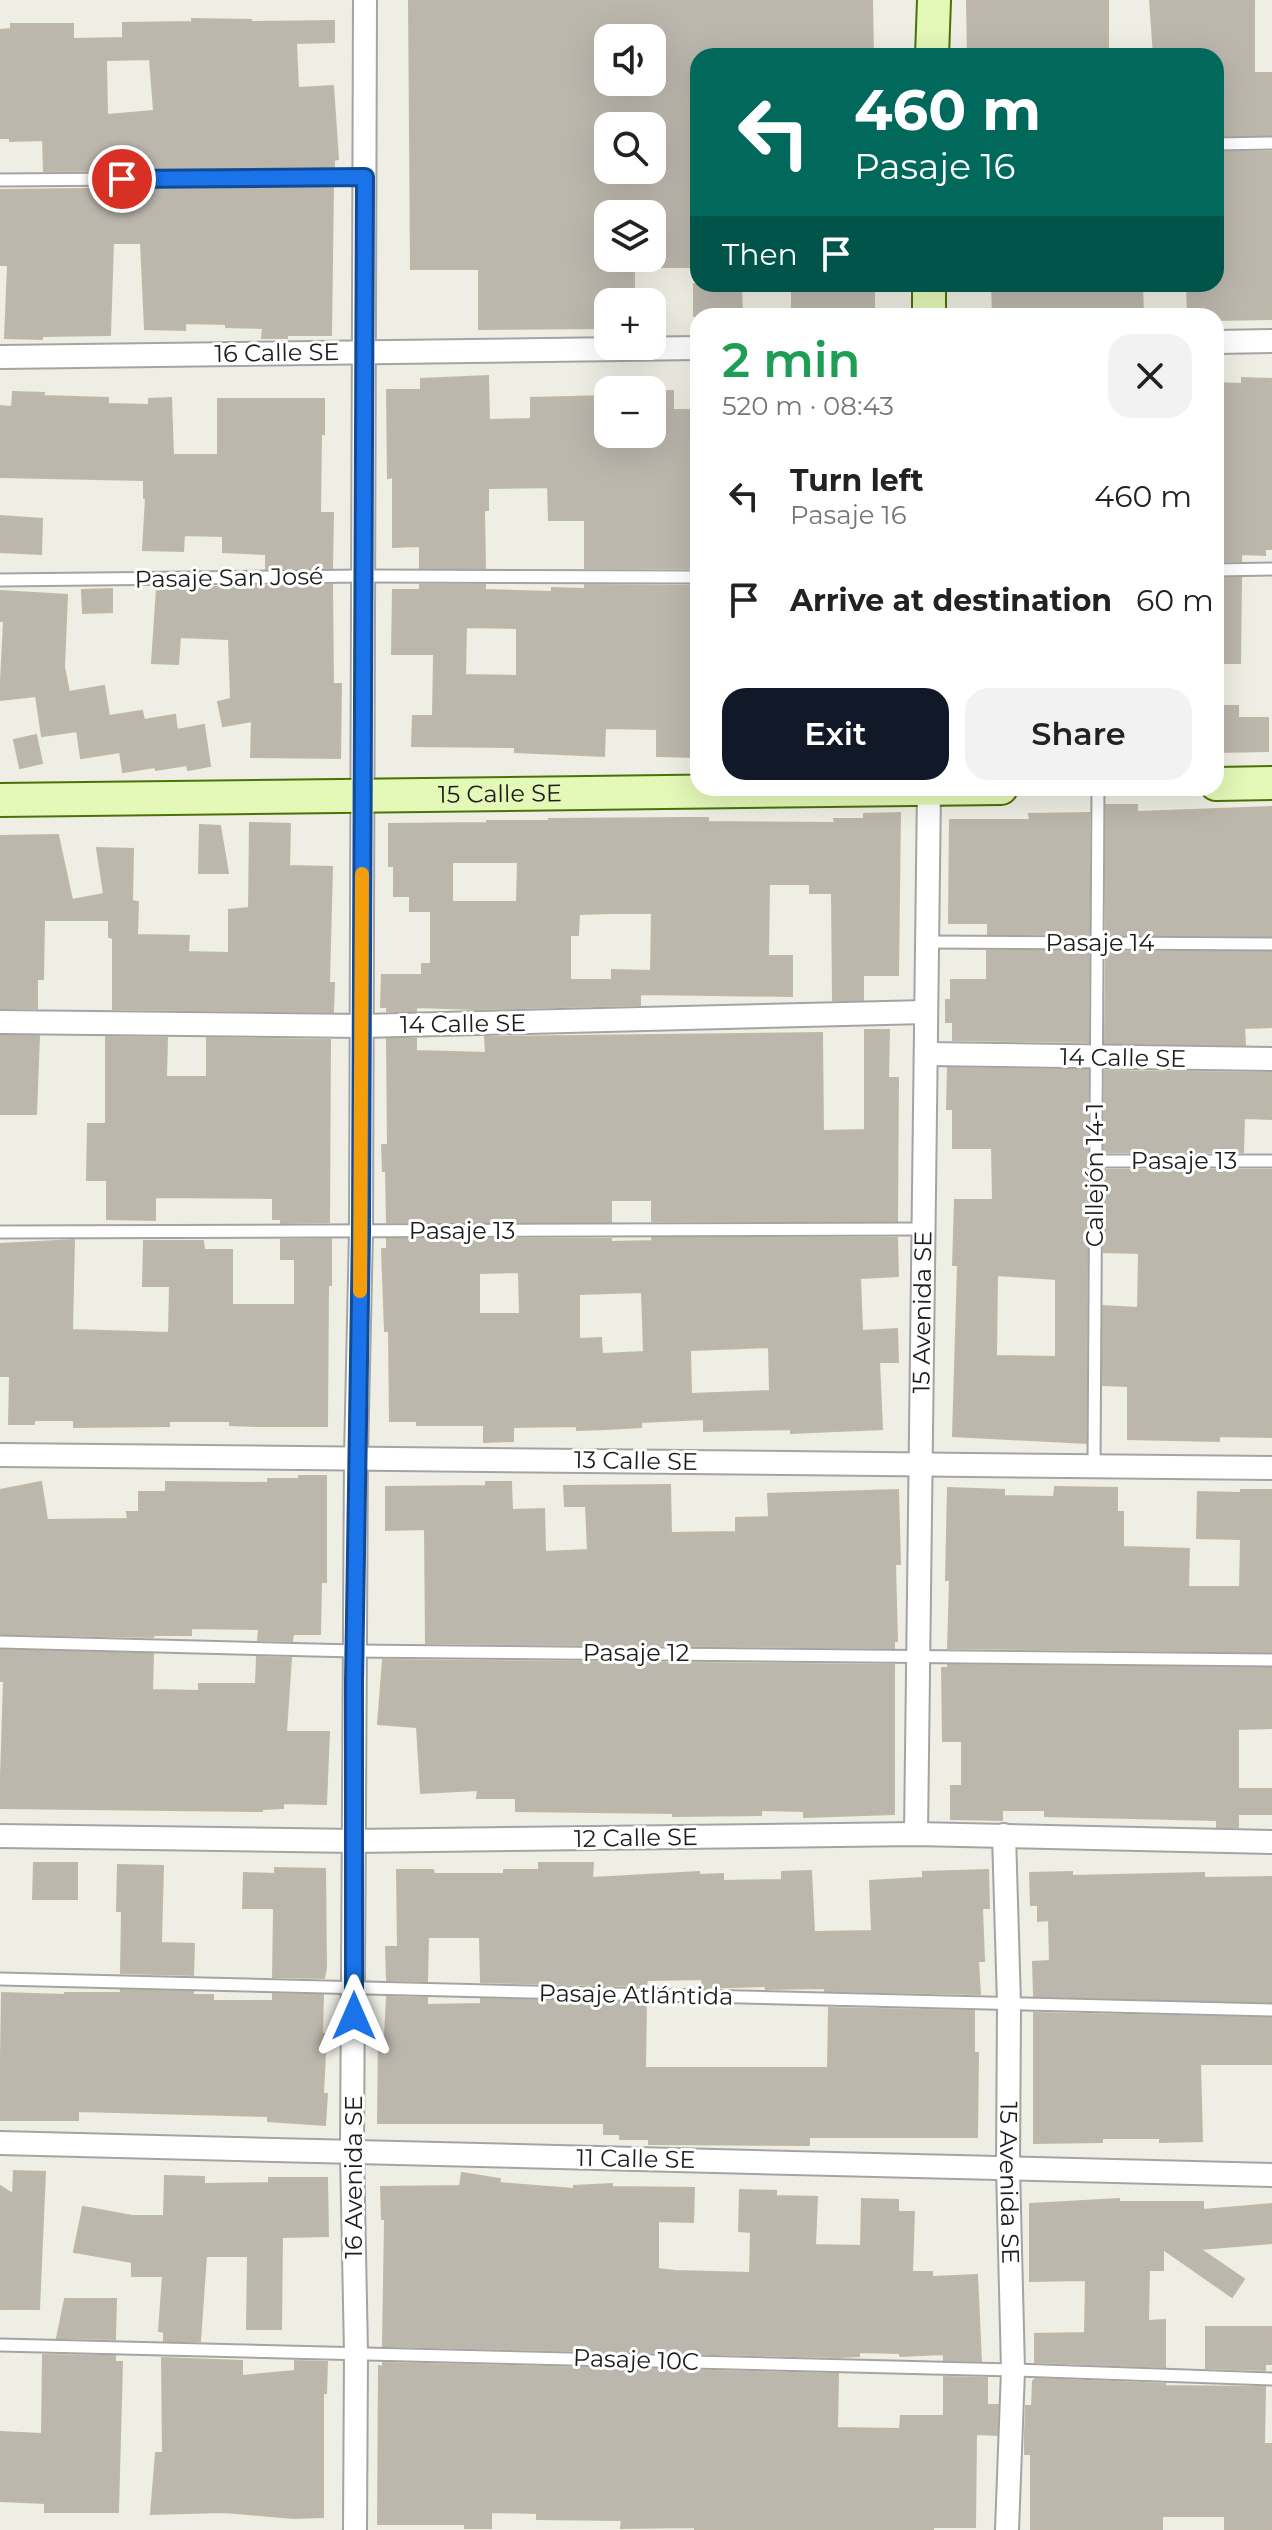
<!DOCTYPE html>
<html lang="en">
<head>
<meta charset="utf-8">
<style>
  body { margin:0; font-family:Montserrat,sans-serif; background:#f2f2f2; color:#222; height:100vh; display:flex; flex-direction:column; font-size:30px; white-space:nowrap }
  * { box-sizing:border-box; margin:0 }
  p { font-size:26px; color:#767676 }
  .icon { flex:none; width:44px; height:44px; fill:none; stroke:currentColor; stroke-width:2; stroke-linecap:round; stroke-linejoin:round }
  .map { position:relative; flex:1; overflow:hidden }
  .side { position:absolute; left:690px; top:308px; width:534px; height:488px; display:flex; flex-direction:column; background:#fff; border-radius:24px; box-shadow:0 8px 32px #0002 }
  .side>* { flex:none }
  .guide { position:absolute; left:690px; top:48px; width:534px; height:244px; border-radius:24px; box-shadow:0 8px 32px #0002; background:#00695c; color:#fff; overflow:hidden }
  .fabs { position:absolute; left:594px; top:24px; display:grid; gap:16px }
  .fabs a { display:grid; place-items:center; width:72px; height:72px; border-radius:16px; background:#fff; box-shadow:0 8px 32px #0002; font-size:40px }
  .pin { position:absolute; display:grid; place-items:center; width:68px; height:68px; color:#fff; margin:-34px; border:4px solid #fff; border-radius:50%; box-shadow:0 2px 8px #0007 }
  .me { position:absolute; width:88px; margin:-44px; rotate:0deg; stroke-linejoin:round; filter:drop-shadow(0 0 6px #0008) }
  .turn { display:flex; align-items:center; gap:28px; height:168px; padding:0 32px; font-size:36px }
  .turn .icon { width:104px; height:104px; stroke-width:2.5 }
  .turn b { display:block; font-size:56px; line-height:68px }
  .then { display:flex; align-items:center; height:76px; padding:0 32px; background:#0003; gap:16px; font-size:30px }
  .round { display:grid; place-items:center; flex:none; width:84px; height:84px; border-radius:24px; background:#f2f2f2 }
  .overview { display:flex; align-items:center; justify-content:space-between; height:136px; padding:0 32px }
  h1 { font-size:48px; font-weight:600; line-height:60px; color:#1e9e55 }
  .primary-button { display:flex; gap:16px; margin-top:auto; padding:16px 32px }
  .primary-button a { flex:1; height:92px; border-radius:24px; background:#111827; color:#fff; font-size:32px; font-weight:600; line-height:92px; text-align:center }
  .primary-button a+a { background:#f2f2f2; color:#222 }
  ul { padding:0; list-style:none }
  li { display:flex; align-items:center; gap:24px; height:104px; padding:0 32px }
  li div { flex:1 }
  li b { display:block; font-size:30px }
  li em { font-style:normal }
  .map>svg:first-child { display:block }
  .building { fill:#bbb7ad; stroke:#c0b8a6; stroke-width:2; fill-rule:evenodd }
  .lines { fill:none; stroke-linecap:round; stroke-linejoin:round }
  .lane-casing { stroke:#a4a4a4; stroke-width:15 }
  .street-casing { stroke:#a4a4a4; stroke-width:26 }
  .secondary-casing { stroke:#4b7207; stroke-width:36 }
  .lane { stroke:#fff; stroke-width:11 }
  .street { stroke:#fff; stroke-width:22 }
  .secondary { stroke:#e4f8b8; stroke-width:32 }
  .route-casing { stroke:#114b97; stroke-width:20 }
  .route { stroke:#1a73e8; stroke-width:14 }
  .slow { stroke:#f59e0b; stroke-width:14 }
  .labels { text-anchor:middle; stroke-width:6; stroke-linejoin:round; paint-order:stroke }
  .street-label { font-size:24px; fill:#1d1d1d; stroke:#fff }
</style>
</head>
<body>
<div class="map">
<svg width="1272" height="2530" viewBox="0 0 1272 2530">
  <rect width="100%" height="100%" fill="#eeeee4"/>
  <!-- building -->
  <path class="building" d="M409,0H872L873,56H698V267H652V214H608V258H634V302H608V328L479,329V269H411ZM608,38H652V82H608ZM608,126H652V170H608Z
    M1008,0H1108V56H968L967,1Z
    M1150,0H1254V73H1272V135L1216,136V56H1154Z
    M192,19L251,20V22L334,21V42L296,43L298,88L333,86L338,159L334,160V169L44,171L43,140L10,141V138H0V30L11,29V24H73V39L123,38V23L192,22ZM150,59L154,111L107,115L106,60Z
    M1216,152H1272V319L1216,320V316H1188L1187,284H1216Z
    M333,186L331,335H287V338H262L263,328L226,327V324L185,323V330L145,329L141,243H113L110,335L42,336V339L5,338L8,265H0V190Z
    M694,284H741L742,316H694Z
    M792,284H874V316H792Z
    M992,284H1142L1143,314L993,316Z
    M488,376L489,420L531,419V398L608,396V434H652V391H673V410H698V568H585V520H549L548,487L488,488V510H484L485,568H420V546L393,547V477L388,478L387,390H421V379Z
    M1242,378L1272,379V549H1265V555L1241,554V561L1216,562V383L1242,384Z
    M13,392L44,393L43,396L108,398V404L149,405V399L171,398L173,455H218V399H324V434H321L320,513H333L332,568L266,569V554L223,552V536L184,535L183,551L143,550L146,498H144V480L0,477V406L12,407Z
    M0,516L42,519L41,554L0,552Z
    M1216,578H1241L1240,663H1216Z
    M332,585L333,684H341L340,758L251,757L252,721L223,726L218,702L231,699L229,639L180,637L178,664L152,663L157,588Z
    M420,585H485V590L552,592V588L585,589V585L698,586V757L657,756V729L605,728L604,756L515,752V747L412,746L413,716H433L434,654H392L393,590H420ZM466,627L517,628V676L465,675Z
    M112,589V612L83,613L82,590Z
    M0,591L67,595L64,667L69,692L104,686L109,716L142,711L144,720L175,715L177,730L204,725L210,766L188,770L187,765L156,770L155,767L123,772L120,752L81,758L77,731L42,736L36,696L0,700L4,621H0Z
    M1216,706H1238V718H1268V751L1216,752Z
    M36,735L42,763L20,768L14,740Z
    M1106,805H1137V812L1272,807V936L1106,935Z
    M900,813L898,975H863V1000H833L832,893H810V884H769L768,956H792V996L640,994V1005L476,1009L416,1007V1011H387V1007H381L382,975H422V964H431V911H410V896H394V866H389V824L487,823V821H549V819L683,818H708V822L835,823L834,819H864V814ZM452,862H518L517,902H452ZM610,913H652L651,971L612,970V980H570V935H578L579,914Z
    M1089,813V934H988V923H949L950,820H1030L1029,814Z
    M250,823L290,824L289,866L332,867L329,983H334L333,1012L113,1009V938L109,937V920H44L43,979H37V1008H0V836L58,835L72,900L104,894L97,848L133,849L132,901L138,902L137,935L189,936L188,952L229,953V910L249,908Z
    M200,825L220,826L228,873H199Z
    M987,951H1089L1088,1042L953,1040V1022H946V1000H951V980H987Z
    M1106,952H1272V1027L1244,1028L1245,1045L1105,1043Z
    M865,1030H889L888,1078H898L897,1221H652V1200H611V1222H387L386,1171H383L382,1145H388L387,1039H416V1051L486,1053L485,1037L822,1033L823,1131L865,1130Z
    M0,1036H39L36,1114H0Z
    M106,1037L167,1038L166,1077H207V1038L330,1040L329,1222L281,1223V1219H273V1198L155,1197V1220L107,1219V1180H87L88,1124H106Z
    M948,1068L1088,1070L1086,1443L953,1436L958,1265H953L955,1200H993L992,1148H953V1109H947ZM997,1275L1056,1279V1357L996,1356Z
    M1105,1071L1272,1073V1119L1244,1118L1243,1152H1104Z
    M1104,1170H1272V1437L1219,1436V1441L1128,1439V1386L1103,1385V1306L1138,1308L1139,1253L1104,1252Z
    M652,1238H897L898,1276L860,1278L862,1331L897,1329L898,1362H879L882,1429L791,1433V1429L704,1431V1419L641,1422V1427L606,1429L577,1430V1426L513,1427V1441L484,1442V1425H417V1421H390L389,1331H385L382,1249H387V1239H611V1242L652,1241ZM519,1272L520,1314H479V1273ZM642,1292L644,1352L602,1354L601,1338L579,1339V1294ZM769,1347L770,1391L691,1394L690,1350Z
    M331,1239V1285H328L327,1426H255L230,1425V1421H169V1426L74,1427V1420H34V1424H9L10,1376H0V1244L74,1240L72,1330L169,1333L170,1286H143L144,1241H203L204,1250H232V1305H295V1259H281V1240Z
    M299,1476H326V1582H321L320,1634H293L292,1641L258,1640L259,1629L191,1628V1635H154L153,1637L0,1634V1490L41,1482L47,1520L128,1519L127,1512H139V1492H166V1482L268,1483V1479H299Z
    M486,1482H511L512,1510L544,1509L545,1552L588,1550L586,1506H565L564,1486L670,1485L671,1533L736,1532V1518L769,1517L768,1494L898,1490L900,1564H895L897,1641H894V1648L426,1643L425,1529L386,1530V1487L486,1486Z
    M1055,1487L1117,1488V1512H1123V1547L1189,1549L1188,1587H1240L1241,1539L1197,1538L1198,1492L1241,1493V1490H1272V1652L948,1648L950,1580H946L948,1488L1004,1490V1496L1054,1497Z
    M0,1650L153,1654L152,1690L199,1691V1684H256L257,1657L291,1658L286,1732H329L326,1804L283,1803V1808L262,1809V1811L0,1808L4,1681H0Z
    M383,1660L894,1665V1814L804,1817V1811L761,1810V1815L673,1816V1813L516,1811V1798H477L478,1790L421,1793L417,1727L378,1724Z
    M948,1665L1272,1668V1728L1238,1729V1789H1272V1814H1238V1827H1217V1820L1045,1816V1810H1002V1820L951,1819V1786H962V1741H943L942,1668H948Z
    M34,1863H77V1899H33Z
    M539,1863H593L592,1878L699,1872V1875L723,1874V1881L782,1880V1872L811,1871L814,1932L872,1931L870,1881L923,1878V1872L988,1870L989,1908H982L984,1961H978L980,1994L825,1991V1988L766,1989L765,1986L703,1988L702,1979L647,1980L646,1986L481,1982L480,1937H428L427,1981L387,1980L386,1947H398L397,1870H433L434,1874H504V1870H539Z
    M118,1865L163,1866L161,1943L194,1944L193,1975L121,1973L122,1911H117Z
    M275,1868L325,1869L326,1968L324,1978L273,1977L274,1908H243L244,1873L275,1874Z
    M1072,1872V1876L1204,1873V1878L1272,1877V2002L1034,1996L1033,1962L1050,1961L1049,1920L1038,1921V1905H1031L1030,1873Z
    M121,1990L193,1992V1995H213V2001H273V1994L323,1995L322,2034H326L323,2094H327L325,2125L268,2121V2116L78,2111V2120H0L2,1993L65,1995V1993H121Z
    M387,1997L427,1998V2005L481,2004V1999L646,2003L645,2068H828L829,2008L974,2011V2053H978L977,2137H809V2145L649,2144V2139H620V2134H604V2123H378L379,2036H385Z
    M1034,2013L1272,2018V2064H1200L1202,2141L1160,2142V2138H1102V2142L1034,2143Z
    M14,2171L45,2172L39,2309H0V2186L13,2194Z
    M462,2173L500,2179L499,2183L574,2189V2186L612,2184V2187L694,2188L693,2222L658,2221V2269L675,2271L750,2273L751,2232L739,2231L740,2190L776,2191V2196L817,2197L815,2245L861,2246L862,2199L898,2200V2212H914L912,2272H932V2277L977,2275L981,2361L944,2360V2354L900,2356V2353L859,2352V2356L838,2357L383,2346L385,2219H382L381,2187L460,2186Z
    M165,2176L204,2177V2184L269,2183V2178H327L328,2236L282,2237L281,2329H247L248,2256H206L200,2341H164V2332L159,2331L163,2276H132V2262L74,2252L83,2207L132,2216H164Z
    M1119,2199V2202H1203V2210L1272,2204V2243L1200,2249L1244,2279L1232,2297L1163,2249V2270H1149L1148,2321L1165,2320V2367L1035,2362V2334L1085,2333L1086,2280L1030,2281V2204Z
    M65,2299H116L115,2339L57,2338Z
    M1206,2327H1272V2364H1265V2370L1206,2368Z
    M43,2355L115,2356V2362H122L118,2512H45V2503L0,2501V2432L42,2434Z
    M162,2358L242,2361V2376L295,2371V2361L327,2362L326,2393H323V2517L293,2518L224,2512L151,2514L156,2453H163Z
    M383,2363L838,2374L837,2428L900,2429L901,2416H944V2377L987,2378V2405H998L997,2435L976,2434L975,2527H933V2530H695V2527L621,2528L622,2520L537,2519V2513L491,2512V2528H465V2524H378L379,2366L383,2367Z
    M1036,2379L1165,2384V2386L1265,2387L1264,2444H1272V2530H1225V2516H1162V2530H1031V2454H1025V2435L1026,2406H1032L1033,2381Z"/>
  <g class="lines">
    <!-- lane casing -->
    <g class="lane-casing">
      <path id="lane" d="M1216,144L1272,143
        M0,180L365,177
        M1216,570L1272,569
        M0,580L364,576L698,577
        M927,942L1272,944
        M1096,1161H1272
        M0,1232L923,1229
        M1094,1467L1098,788
        M0,1642L354,1651L1272,1660
        M0,1979L1272,2010
        M0,2345L1013,2370L1272,2379"/>
    </g>
    <!-- street casing -->
    <g class="street-casing">
      <g id="street">
        <path d="M1216,342L1272,341"/>
        <path d="M0,357L698,348"/>
        <path d="M0,1022L362,1026L926,1012"/>
        <path d="M926,1054L1272,1059"/>
        <path d="M0,1455L1272,1468"/>
        <path id="s1" d="M916,1834L929,789"/>
        <path id="s2" d="M1004,1835L1009,2004L1008,2168L1013,2370L1007,2530"/>
        <path d="M0,1836L354,1841L916,1834L1272,1842"/>
        <path d="M0,2143L1272,2175"/>
        <path d="M355,2530L356,2353L352,2152L356,1457L361,1231L365,0"/>
      </g>
    </g>
    <!-- secondary casing -->
    <g class="secondary-casing">
      <g id="secondary">
        <path d="M932,56L934,0"/>
        <path d="M929,316V284"/>
        <path d="M1216,784L1272,783"/>
        <path id="s3" d="M0,800L1001,788"/>
      </g>
    </g>
    <!-- lane -->
    <use href="#lane" class="lane"/>
    <!-- street -->
    <use href="#street" class="street"/>
    <!-- secondary -->
    <use href="#secondary" class="secondary"/>
  </g>
  <g class="lines">
    <!-- route casing -->
    <g class="route-casing">
      <path id="route" d="M122,179L365,177L361,1231L354,1682V2016"/>
    </g>
    <!-- route -->
    <use href="#route" class="route"/>
    <!-- slow -->
    <path class="slow" d="M360,1291L362,874"/>
  </g>
  <g class="labels">
    <!-- street labels -->
    <g class="street-label">
      <text transform="translate(277 353) rotate(-1)" y="8">16 Calle SE</text>
      <text transform="translate(229 578) rotate(-1)" y="8">Pasaje San José</text>
      <text dy="8" stroke="none"><textPath href="#s3" startOffset="500">15 Calle SE</textPath></text>
      <text x="1100" y="951">Pasaje 14</text>
      <text transform="translate(463 1024) rotate(-1)" y="8">14 Calle SE</text>
      <text transform="translate(1123 1058) rotate(1)" y="8">14 Calle SE</text>
      <text x="1184" y="1169">Pasaje 13</text>
      <text transform="translate(1095 1175) rotate(-90)" y="8">Callejón 14-1</text>
      <text x="462" y="1239">Pasaje 13</text>
      <text dy="8" stroke="none"><textPath href="#s1" startOffset="522">15 Avenida SE</textPath></text>
      <text transform="translate(636 1461) rotate(1)" y="8">13 Calle SE</text>
      <text x="636" y="1661">Pasaje 12</text>
      <text transform="translate(636 1838) rotate(-1)" y="8">12 Calle SE</text>
      <text transform="translate(636 1995) rotate(1)" y="8">Pasaje Atlántida</text>
      <text transform="translate(636 2159) rotate(1)" y="8">11 Calle SE</text>
      <text transform="translate(354 2177) rotate(-90)" y="8">16 Avenida SE</text>
      <text dy="8" stroke="none"><textPath href="#s2" startOffset="348">15 Avenida SE</textPath></text>
      <text transform="translate(636 2360) rotate(2)" y="8">Pasaje 10C</text>
    </g>
  </g>
</svg>
<div class="fabs">
<a><svg class="icon" aria-label="sound" viewBox="0 0 24 24"><path d="M4 9h4l5-4v14l-5-4H4zM17 9q2 3 0 6"/></svg></a>
<a><svg class="icon" aria-label="search" viewBox="0 0 24 24"><circle cx="10" cy="10" r="6"/><path d="M15 15l6 6"/></svg></a>
<a><svg class="icon" aria-label="layers" viewBox="0 0 24 24"><path d="M12 4l9 5-9 5-9-5zM3 14l9 5 9-5"/></svg></a>
<a>+</a>
<a>−</a>
</div>
<div class="pin" style="left:122px;top:179px;background:#d93025"><svg class="icon" aria-label="arrive" viewBox="0 0 24 24"><path d="M6 21V4h12l-3 4 3 4H6"/></svg></div>
<svg class="me" style="left:354px;top:2016px" viewBox="-20 -20 40 40"><path d="M0-17L14 15 0 8-14 15z" fill="#1a73e8" stroke="#fff" stroke-width="4"/></svg>
<div class="guide">
<div class="turn"><svg class="icon" aria-label="left" viewBox="0 0 24 24"><path d="M17 20v-9H6M10 6l-5 5 5 5"/></svg><div><b>460 m</b>Pasaje 16</div></div>
<div class="then">Then<svg class="icon" aria-label="arrive" viewBox="0 0 24 24"><path d="M6 21V4h12l-3 4 3 4H6"/></svg></div>
</div>
<section class="side">
<div class="overview"><div><h1>2 min</h1><p>520 m · 08:43</p></div><a class="round"><svg class="icon" aria-label="close" viewBox="0 0 24 24"><path d="M6 6l12 12M18 6L6 18"/></svg></a></div>
<ul>
<li><svg class="icon" aria-label="left" viewBox="0 0 24 24"><path d="M17 20v-9H6M10 6l-5 5 5 5"/></svg><div><b>Turn left</b><p>Pasaje 16</p></div><em>460 m</em></li>
<li><svg class="icon" aria-label="arrive" viewBox="0 0 24 24"><path d="M6 21V4h12l-3 4 3 4H6"/></svg><div><b>Arrive at destination</b></div><em>60 m</em></li>
</ul>
<div class="primary-button"><a>Exit</a><a>Share</a></div>
</section>
</div>
</body>
</html>
